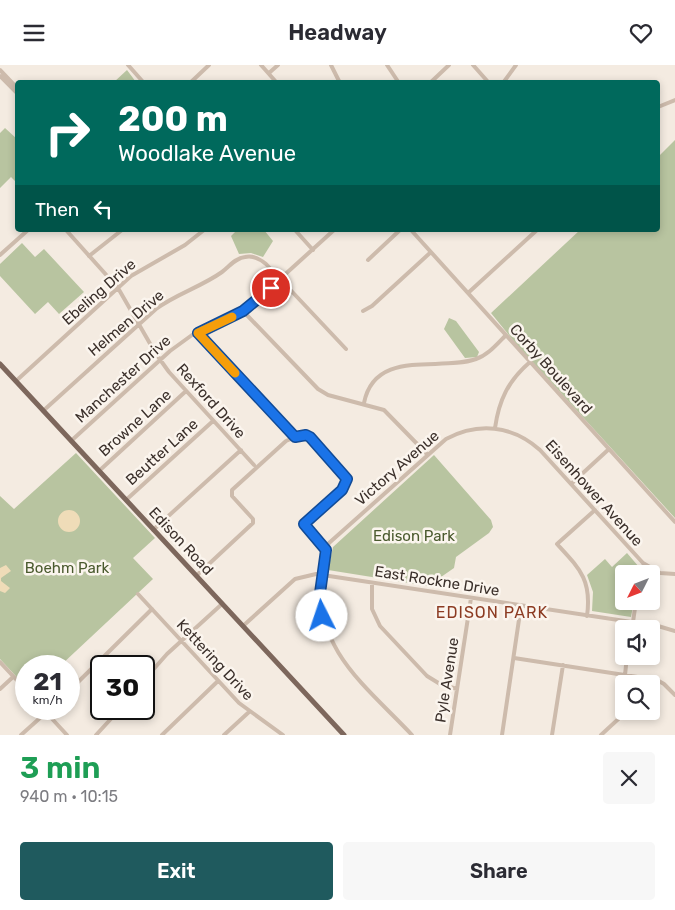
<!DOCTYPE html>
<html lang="en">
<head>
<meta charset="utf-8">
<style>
  body { margin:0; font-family:Rubik,sans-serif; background:#f7f7f7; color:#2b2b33; height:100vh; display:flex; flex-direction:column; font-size:19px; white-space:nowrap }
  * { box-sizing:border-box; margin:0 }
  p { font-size:16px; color:#7c7c81 }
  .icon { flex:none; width:28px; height:28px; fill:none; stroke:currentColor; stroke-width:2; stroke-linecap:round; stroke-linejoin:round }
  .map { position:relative; height:670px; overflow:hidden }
  .drawer { display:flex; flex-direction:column; background:#fff; flex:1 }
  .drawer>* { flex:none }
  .top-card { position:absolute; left:15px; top:15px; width:645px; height:152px; border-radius:5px; box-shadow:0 2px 8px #0003; background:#00695c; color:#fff; overflow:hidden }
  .needle { width:32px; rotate:228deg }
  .fabs { position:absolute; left:615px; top:500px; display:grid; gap:10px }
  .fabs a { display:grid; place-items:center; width:45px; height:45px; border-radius:5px; background:#fff; box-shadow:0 2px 8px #0003; font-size:25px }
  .speed { position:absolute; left:15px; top:590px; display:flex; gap:10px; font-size:25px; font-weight:700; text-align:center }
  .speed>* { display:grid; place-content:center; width:65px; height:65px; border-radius:50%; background:#fff; box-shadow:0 2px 8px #0003; line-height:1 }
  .speed small { font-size:12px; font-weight:400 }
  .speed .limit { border:2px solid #111; border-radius:8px; background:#fff; color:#111 }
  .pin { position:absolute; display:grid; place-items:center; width:42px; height:42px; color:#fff; margin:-21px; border:2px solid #fff; border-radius:50%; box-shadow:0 1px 5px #0007 }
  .me { position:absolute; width:55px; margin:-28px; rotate:356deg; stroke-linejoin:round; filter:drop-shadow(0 0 4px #0008) }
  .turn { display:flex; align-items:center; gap:18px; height:105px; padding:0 20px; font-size:22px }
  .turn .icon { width:65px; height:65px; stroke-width:2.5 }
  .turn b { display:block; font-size:35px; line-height:42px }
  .then { display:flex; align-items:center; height:48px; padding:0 20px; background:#0003; gap:10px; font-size:19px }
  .round { display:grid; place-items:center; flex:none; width:52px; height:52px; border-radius:5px; background:#f7f7f7 }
  .overview { display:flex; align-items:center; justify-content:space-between; height:85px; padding:0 20px }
  h1 { font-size:30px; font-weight:600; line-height:38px; color:#1e9e55 }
  .primary-button { display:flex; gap:10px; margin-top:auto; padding:10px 20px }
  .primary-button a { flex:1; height:58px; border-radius:5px; background:#1f5a5e; color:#fff; font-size:20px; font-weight:600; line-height:58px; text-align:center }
  .primary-button a+a { background:#f7f7f7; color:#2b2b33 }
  header { display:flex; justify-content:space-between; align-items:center; height:65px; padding:0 20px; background:#fff; font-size:22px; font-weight:600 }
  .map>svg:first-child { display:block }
  .green { fill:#b8c4a0 }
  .sand { fill:#efdcb8 }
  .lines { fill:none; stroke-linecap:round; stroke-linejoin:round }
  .minor { stroke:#cdbbac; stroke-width:4 }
  .major { stroke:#7d675c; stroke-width:5 }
  .route-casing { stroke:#114b97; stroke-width:12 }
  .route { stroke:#1a73e8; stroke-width:9 }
  .slow { stroke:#f59e0b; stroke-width:9 }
  .labels { text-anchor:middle; stroke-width:5; stroke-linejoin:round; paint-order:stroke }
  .street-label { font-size:15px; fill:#3b302b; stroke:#fbf5ee }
  .park-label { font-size:15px; fill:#4a5a2e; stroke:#fbf5ee }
  .neighbourhood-label { font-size:16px; letter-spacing:1px; fill:#8c3b22; stroke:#fbf5ee }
</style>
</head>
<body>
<header><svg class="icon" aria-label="menu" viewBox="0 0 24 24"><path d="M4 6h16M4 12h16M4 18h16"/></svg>Headway<svg class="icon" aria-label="heart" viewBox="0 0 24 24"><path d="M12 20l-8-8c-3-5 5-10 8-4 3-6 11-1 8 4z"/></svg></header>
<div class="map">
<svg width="675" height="670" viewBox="0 0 675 670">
  <rect width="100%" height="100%" fill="#f4ebe1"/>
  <!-- green -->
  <path class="green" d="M127,5L136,17H114Z
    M5,63L17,74V118L11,112L0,123V68Z
    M675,75V453L516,279L491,248L580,165H658V92Z
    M237,165H264L273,176L263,192L251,188L239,189L231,171Z
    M22,178L35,192L44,184L84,227L59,249L48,237L35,249L0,211V199Z
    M449,253L456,256L479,287L477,292L465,293L444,264Z
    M76,388L155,473L133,493L153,514L60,601H26V622L0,594V431L14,444Z
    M434,390L491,455L493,462L489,468L456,492L454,503L428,521L328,505L333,482Z
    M627,488L639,502L638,509H624V536H634L631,552L592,546L593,527L587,510L605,494L612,502Z"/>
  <!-- sand -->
  <path class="sand" d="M58 456a11 11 0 1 1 22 0a11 11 0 1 1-22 0Z
    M6,500L11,506L1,513V516L10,523L5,528L0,526V503Z"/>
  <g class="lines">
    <!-- minor -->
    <path class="minor" d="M128,0L144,18
      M261,0L277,18
      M331,0L340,18
      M387,0L399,18
      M473,0L489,18
      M0,5L18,24
      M269,8L278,0
      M0,11L18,29
      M190,18L209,0
      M430,18L449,0
      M503,18L516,0
      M658,42L675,35
      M66,165L118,223L156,289L169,307L254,400
      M295,165L313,185
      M411,165L675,457
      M0,190L28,165
      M89,191L122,165
      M368,195L400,165
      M468,228L537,165
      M243,246L318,324L328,330L384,345L427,389
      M363,246L372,241L431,187
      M198,268L295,372
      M16,316L131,211L185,180L204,165
      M364,338C375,283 440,307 476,294C488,290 497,279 506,270
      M43,346L156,244C176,229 201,222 222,207C229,202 235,193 245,192C253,190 260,194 266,199L346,284
      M495,363C499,335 508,316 530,297
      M71,376L170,286L192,270L248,243L334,165
      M99,406L186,326
      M571,419L609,384
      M126,435L213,356
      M153,465L241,385
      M640,509L644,499
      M196,511L253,458V454L232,431V425L286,376L300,370L310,372L347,414L342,425L304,457L305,461L326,485
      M372,518V544L380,561L427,611L440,619L457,624
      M138,529L239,638L283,670
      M587,551C592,515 580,504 557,479L595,445
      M243,561L295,514L316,509L658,561L675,566
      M632,564L636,536
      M514,593L657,615L664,619L675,630
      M0,597L26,625
      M625,610L627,591
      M639,612L642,619
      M144,615L167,589L222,539
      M0,624L13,612
      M651,624L659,616
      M69,626L152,544
      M43,644L67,670
      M21,670L50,644
      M96,670L120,644
      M162,670L218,616
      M224,670L249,647
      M412,670C367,622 313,584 322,512C323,501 323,487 329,478L446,374C478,357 512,360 540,385L643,498L660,508L675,509
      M450,670L471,533
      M502,670L521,541
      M552,670L563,600
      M601,670L627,646"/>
    <!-- major -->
    <path class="major" d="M0,299L344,670"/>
  </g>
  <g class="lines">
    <!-- route casing -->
    <g class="route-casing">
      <path id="route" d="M271,223L243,246L198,268L295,372L306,370L310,372L347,414L342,425L304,459L326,485L320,528L322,551"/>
    </g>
    <!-- route -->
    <use href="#route" class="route"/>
    <!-- slow -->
    <path class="slow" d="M232,252L198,268L235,308"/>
  </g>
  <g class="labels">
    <!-- street labels -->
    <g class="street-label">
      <text transform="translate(99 227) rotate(-41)" y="5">Ebeling Drive</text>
      <text transform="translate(126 258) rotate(-40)" y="5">Helmen Drive</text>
      <text transform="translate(551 304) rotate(48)" y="5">Corby Boulevard</text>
      <text transform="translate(123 314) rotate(-42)" y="5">Manchester Drive</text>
      <text transform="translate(211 336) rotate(48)" y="5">Rexford Drive</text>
      <text transform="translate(135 358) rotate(-42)" y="5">Browne Lane</text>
      <text transform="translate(162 387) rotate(-42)" y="5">Beutter Lane</text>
      <text transform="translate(397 403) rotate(-41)" y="5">Victory Avenue</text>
      <text transform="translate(594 428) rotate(48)" y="5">Eisenhower Avenue</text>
      <text transform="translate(181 476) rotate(47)" y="5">Edison Road</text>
      <text transform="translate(437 516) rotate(9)" y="5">East Rockne Drive</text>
      <text transform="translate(215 595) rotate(47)" y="5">Kettering Drive</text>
      <text transform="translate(447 615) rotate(-81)" y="5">Pyle Avenue</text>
    </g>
    <!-- park labels -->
    <g class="park-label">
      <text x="414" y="476">Edison Park</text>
      <text x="67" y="508">Boehm Park</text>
    </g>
    <!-- neighbourhood labels -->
    <g class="neighbourhood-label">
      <text x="492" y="553">EDISON PARK</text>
    </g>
  </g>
</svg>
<div class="fabs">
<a><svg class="needle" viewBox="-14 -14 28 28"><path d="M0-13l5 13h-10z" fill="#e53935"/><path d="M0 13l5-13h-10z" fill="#7c7c81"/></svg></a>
<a><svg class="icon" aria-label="sound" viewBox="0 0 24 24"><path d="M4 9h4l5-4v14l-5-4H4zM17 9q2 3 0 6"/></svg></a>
<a><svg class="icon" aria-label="search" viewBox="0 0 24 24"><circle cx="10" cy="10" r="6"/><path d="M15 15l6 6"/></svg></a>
</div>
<div class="speed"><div>21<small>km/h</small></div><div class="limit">30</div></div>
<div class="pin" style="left:271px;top:223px;background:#d93025"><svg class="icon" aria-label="arrive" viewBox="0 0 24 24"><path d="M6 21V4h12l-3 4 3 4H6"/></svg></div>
<svg class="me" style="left:322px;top:551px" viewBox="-20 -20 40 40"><circle r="19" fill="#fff"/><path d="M0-13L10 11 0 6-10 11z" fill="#1a73e8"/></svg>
<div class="top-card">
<div class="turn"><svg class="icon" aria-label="right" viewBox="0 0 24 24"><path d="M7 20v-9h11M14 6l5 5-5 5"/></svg><div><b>200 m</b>Woodlake Avenue</div></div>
<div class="then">Then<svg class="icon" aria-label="left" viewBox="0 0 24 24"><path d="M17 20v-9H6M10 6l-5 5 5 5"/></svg></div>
</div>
</div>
<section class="drawer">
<div class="overview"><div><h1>3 min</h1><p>940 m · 10:15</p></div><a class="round"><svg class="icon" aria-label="close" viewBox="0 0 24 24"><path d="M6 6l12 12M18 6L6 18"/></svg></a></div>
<div class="primary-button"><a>Exit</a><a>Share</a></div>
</section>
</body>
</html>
